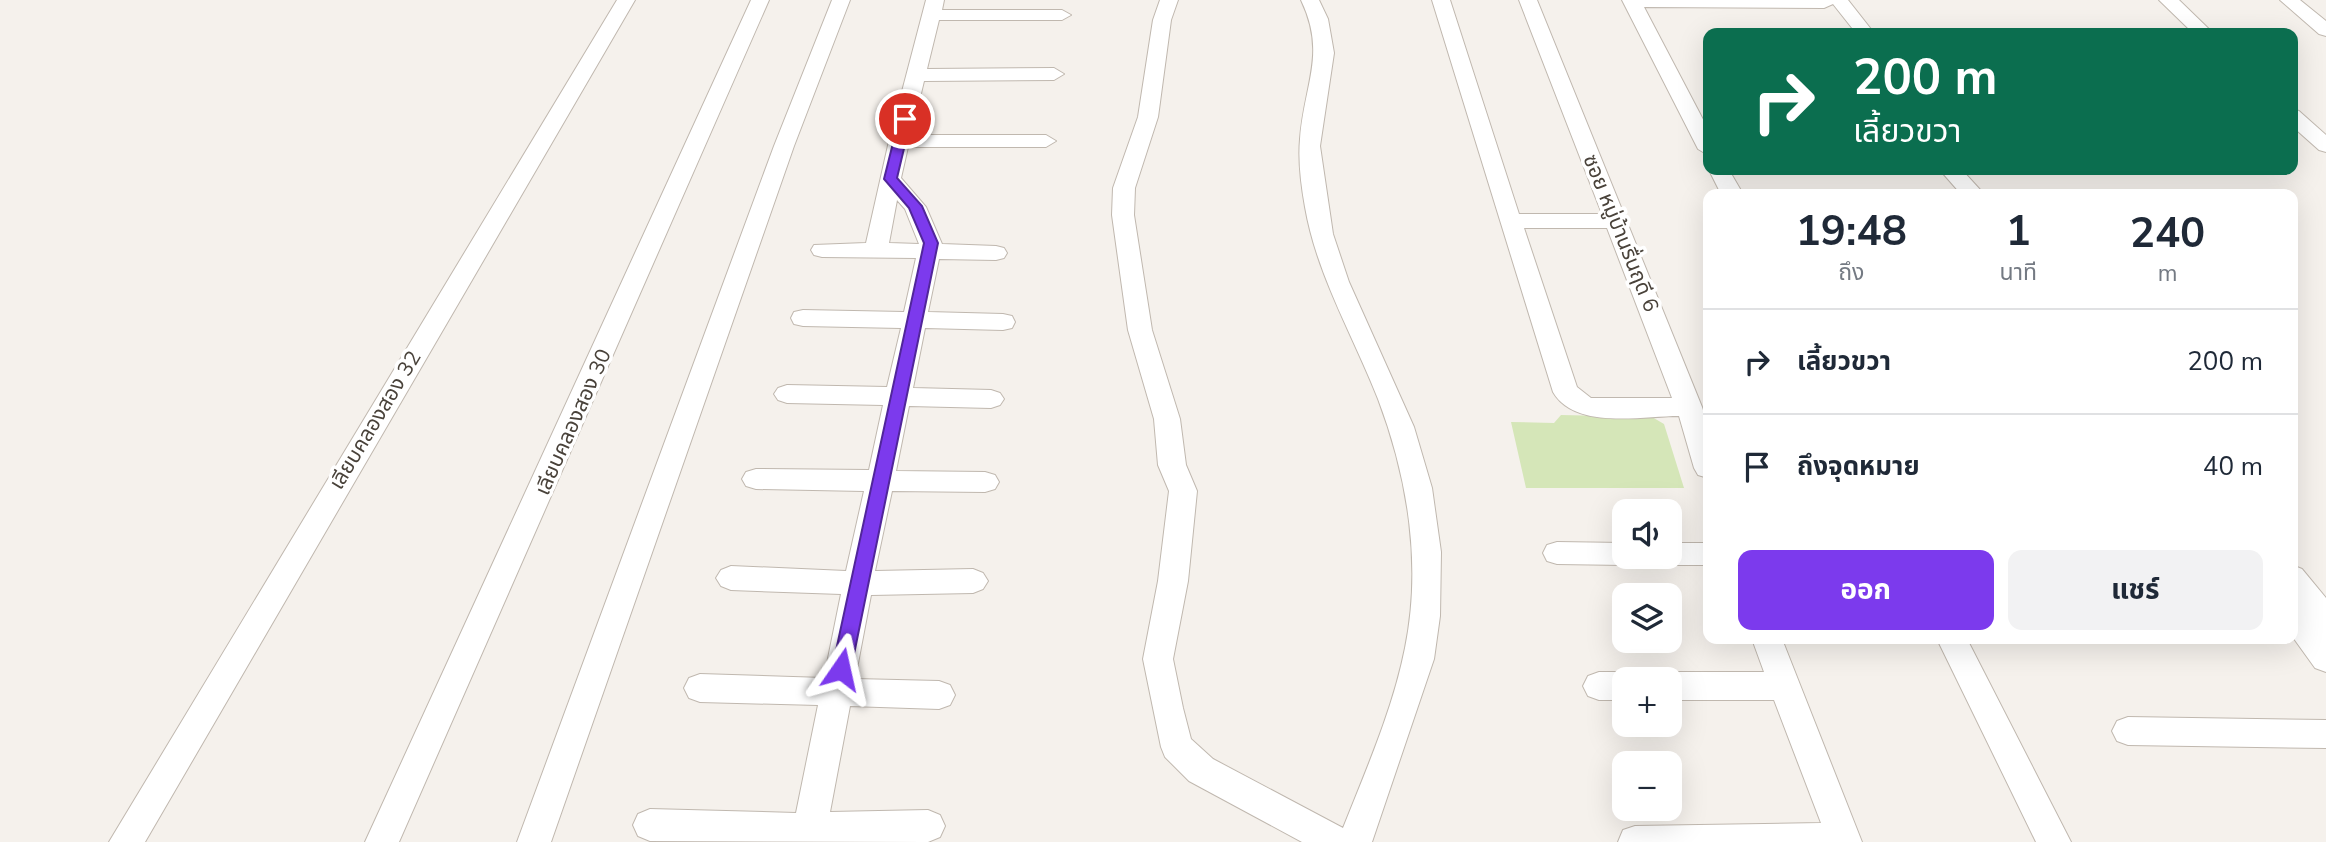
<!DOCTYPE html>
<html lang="th">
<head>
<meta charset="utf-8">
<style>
  body { margin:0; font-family:"Nunito Sans","Noto Sans Thai",sans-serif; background:#f2f2f3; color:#1f2937; height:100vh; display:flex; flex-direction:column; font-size:26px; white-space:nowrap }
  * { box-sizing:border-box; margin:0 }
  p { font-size:23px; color:#747a83 }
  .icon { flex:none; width:38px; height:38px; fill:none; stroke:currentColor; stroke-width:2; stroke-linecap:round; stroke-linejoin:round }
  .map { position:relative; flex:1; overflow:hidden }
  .drawer { position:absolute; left:1703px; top:189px; width:595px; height:455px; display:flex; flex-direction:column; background:#fff; border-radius:14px; box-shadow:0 7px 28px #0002 }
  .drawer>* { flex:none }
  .banner { position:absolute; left:1703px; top:28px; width:595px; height:147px; border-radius:14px; box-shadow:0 7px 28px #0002; background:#0b6e4f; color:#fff; overflow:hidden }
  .controls { position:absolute; left:1612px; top:499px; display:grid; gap:14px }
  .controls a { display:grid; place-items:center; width:70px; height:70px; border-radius:14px; background:#fff; box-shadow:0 7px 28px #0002; font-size:35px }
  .pin { position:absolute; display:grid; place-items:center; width:60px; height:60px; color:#fff; margin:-30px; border:4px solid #fff; border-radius:50%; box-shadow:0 2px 7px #0007 }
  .me { position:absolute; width:77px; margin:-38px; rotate:11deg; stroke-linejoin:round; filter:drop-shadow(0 0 5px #0008) }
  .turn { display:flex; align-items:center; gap:24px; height:147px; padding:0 35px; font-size:32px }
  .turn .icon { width:91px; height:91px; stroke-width:2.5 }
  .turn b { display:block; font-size:49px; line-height:60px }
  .eta { display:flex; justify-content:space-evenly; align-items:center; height:119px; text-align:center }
  .eta b { font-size:42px; font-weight:700; line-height:49px }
  .cta { display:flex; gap:14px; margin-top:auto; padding:14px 35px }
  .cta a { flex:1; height:80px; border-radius:14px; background:#7c3aed; color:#fff; font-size:28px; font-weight:700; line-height:80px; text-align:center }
  .cta a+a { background:#f2f2f3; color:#1f2937 }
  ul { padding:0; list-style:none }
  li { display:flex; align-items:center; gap:21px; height:105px; padding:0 35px; border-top:2px solid #e0e1e3 }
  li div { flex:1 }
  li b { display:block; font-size:26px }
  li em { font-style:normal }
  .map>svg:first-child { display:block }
  .green { fill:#d5e6b8 }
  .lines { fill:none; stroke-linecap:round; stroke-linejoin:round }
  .minor-casing { stroke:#c0b8af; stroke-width:2 }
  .minor { fill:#fff; fill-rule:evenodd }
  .route { fill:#7c3aed; stroke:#51269a; stroke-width:2 }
  .labels { text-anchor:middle; stroke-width:7; stroke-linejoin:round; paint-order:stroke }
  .street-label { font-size:21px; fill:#49423a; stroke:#fff }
</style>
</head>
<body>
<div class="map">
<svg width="2326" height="842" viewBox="0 0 2326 842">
  <rect width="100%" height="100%" fill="#f5f1ec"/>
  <!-- green -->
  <path class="green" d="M1561,415L1652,417L1664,424L1684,488H1526L1511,422L1554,423Z"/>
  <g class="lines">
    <!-- minor casing -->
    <g class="minor-casing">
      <path id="minor" d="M617,0H635L145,842H109Z
        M751,0H769L399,842H365Z
        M832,0H850L794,146L551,842H517L774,146Z
        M926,0H944L942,10H1062L1071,15L1062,20H939L927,69L1054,68L1064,74L1054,80L924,81L911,135H1046L1056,141L1046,147H908L901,178L926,207L942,244L996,246L1004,248L1007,253L1004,258L996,260L939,259L928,312L1003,314L1012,316L1015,322L1012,328L1003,330L925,328L913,388L991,390L1000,393L1004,399L1000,405L991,408L909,406L896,471L985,472L995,475L999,482L995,489L985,492L892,491L875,571L973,569L983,573L988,581L983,589L973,593L871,595L855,679L939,681L950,685L955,695L950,705L939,709L850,706L830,812L928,810L940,815L945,826L940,837L928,842L650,841L638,836L633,825L638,814L650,809L796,813L818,705L700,702L689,698L684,688L689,678L700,674L824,678L841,594L731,590L721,586L716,578L721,570L731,566L846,571L864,491L756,489L746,486L742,479L746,472L756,469L869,470L883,405L787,403L778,400L774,394L778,388L787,385L887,387L901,328L803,326L794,324L791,318L794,312L803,310L904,312L916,258L822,257L814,255L811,250L814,245L866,243L889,141ZM897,200L905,209L919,244L889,243Z
        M1160,0H1178L1171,20L1158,117L1135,188L1134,215L1152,330L1180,419L1186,465L1197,491L1188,581L1173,659L1183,708L1191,739L1213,759L1343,828C1366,770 1393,709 1405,648C1422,565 1408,478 1378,399C1353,335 1317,276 1305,207C1301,185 1298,161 1300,139C1304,84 1327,54 1301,0H1319L1328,19L1334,53L1320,146L1333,234L1349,282L1414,427L1432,488L1441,552L1440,616L1434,659L1372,842H1302L1189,781L1165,757L1161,747L1143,659L1158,581L1169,491L1158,465L1154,419L1128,330L1112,215L1113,188L1138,117L1153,20Z
        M1432,0H1450L1519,214H1602L1519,0H1537L1702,407L1708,426V478L1698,475L1694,468L1679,416C1641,416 1575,430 1553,392ZM1524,228H1607L1672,398H1591L1577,387Z
        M1622,0H1848L1874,33H1856L1833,4L1824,8L1644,7L1708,129V155L1698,149Z
        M2159,0H2179L2213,33H2193Z
        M2280,0H2300L2326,21V36L2319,34Z
        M2292,109L2299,111L2326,135V152L2319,150L2292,126Z
        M1709,170H1729L1743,194H1721Z
        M1940,170H1962L1984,194H1961Z
        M1557,542L1624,543V556H1637L1634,562L1624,565L1557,564L1547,561L1543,553L1547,545Z
        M1670,543H1708V565H1670L1660,562L1657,556H1670Z
        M2292,565L2302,569L2326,598V672L2315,668L2292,636Z
        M1752,639H1782L1862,842H1618L1623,830L1635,826L1821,823L1774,700H1670V679H1658L1670,672H1764Z
        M1937,639H1967L2071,842H2036Z
        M1599,672H1624L1636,679H1624V700H1599L1588,696L1583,686L1588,676Z
        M2128,717L2326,720V748L2128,745L2117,741L2112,731L2117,721Z"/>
    </g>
    <!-- minor -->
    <use href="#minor" class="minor"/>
  </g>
  <!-- route -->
  <path class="route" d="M905,115L911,119L897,178L922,206L938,243L851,669L848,675H835L832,669L924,243L909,208L884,179L899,119Z"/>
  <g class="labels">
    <!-- street labels -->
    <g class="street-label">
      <text transform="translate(1621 233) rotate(68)" y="7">ซอย หมู่บ้านรื่นฤดี 6</text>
      <text transform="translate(375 420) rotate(-59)" y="7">เลียบคลองสอง 32</text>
      <text transform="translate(573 422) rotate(-66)" y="7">เลียบคลองสอง 30</text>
    </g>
  </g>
</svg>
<div class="controls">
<a><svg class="icon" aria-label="sound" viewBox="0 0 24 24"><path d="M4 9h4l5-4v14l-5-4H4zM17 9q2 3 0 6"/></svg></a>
<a><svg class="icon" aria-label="layers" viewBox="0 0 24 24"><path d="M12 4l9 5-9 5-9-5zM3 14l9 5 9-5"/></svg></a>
<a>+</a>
<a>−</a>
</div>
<div class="pin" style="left:905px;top:119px;background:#d93025"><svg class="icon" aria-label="arrive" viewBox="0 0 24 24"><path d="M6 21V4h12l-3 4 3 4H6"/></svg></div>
<svg class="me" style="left:841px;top:669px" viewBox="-20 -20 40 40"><path d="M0-17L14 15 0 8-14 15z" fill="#7c3aed" stroke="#fff" stroke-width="4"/></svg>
<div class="banner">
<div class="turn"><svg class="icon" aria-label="right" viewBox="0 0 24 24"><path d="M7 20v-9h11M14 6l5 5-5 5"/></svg><div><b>200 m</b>เลี้ยวขวา</div></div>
</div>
<section class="drawer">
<div class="eta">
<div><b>19:48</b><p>ถึง</p></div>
<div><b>1</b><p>นาที</p></div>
<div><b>240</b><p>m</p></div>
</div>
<ul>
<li><svg class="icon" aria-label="right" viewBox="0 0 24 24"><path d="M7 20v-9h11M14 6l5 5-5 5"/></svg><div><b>เลี้ยวขวา</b></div><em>200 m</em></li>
<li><svg class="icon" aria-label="arrive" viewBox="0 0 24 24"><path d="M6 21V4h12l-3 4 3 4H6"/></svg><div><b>ถึงจุดหมาย</b></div><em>40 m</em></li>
</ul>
<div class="cta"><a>ออก</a><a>แชร์</a></div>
</section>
</div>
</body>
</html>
